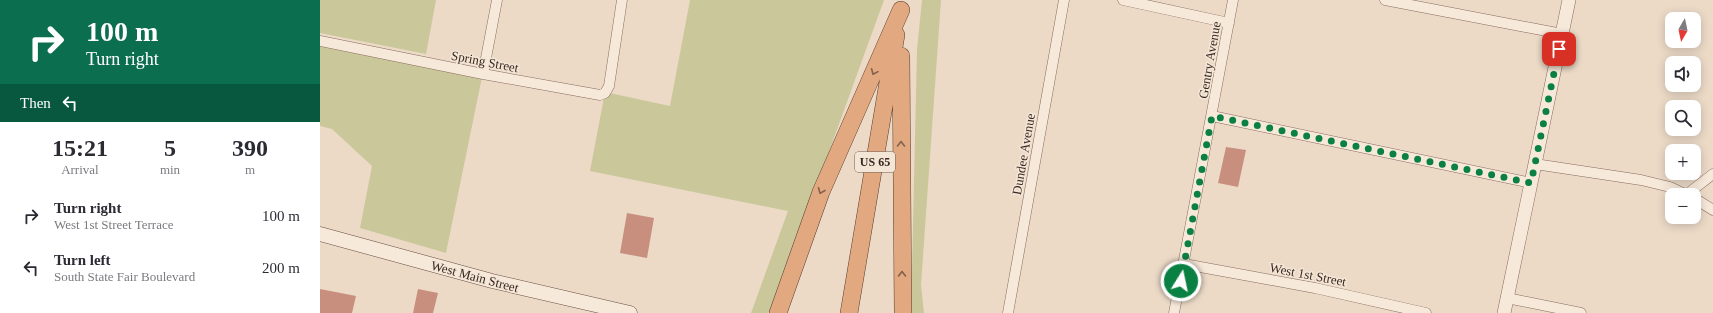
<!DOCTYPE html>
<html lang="en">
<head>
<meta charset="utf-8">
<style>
  body { margin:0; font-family:Georgia,serif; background:#f2f2f3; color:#2b2b33; height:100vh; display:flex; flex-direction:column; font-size:15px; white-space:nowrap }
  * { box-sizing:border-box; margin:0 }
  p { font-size:13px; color:#7c7c81 }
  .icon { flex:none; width:22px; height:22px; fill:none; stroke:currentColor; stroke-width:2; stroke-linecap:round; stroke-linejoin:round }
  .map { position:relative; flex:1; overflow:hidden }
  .drawer { display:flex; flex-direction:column; background:#fff; width:320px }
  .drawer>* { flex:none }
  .hud { background:#0b6e4f; color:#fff; overflow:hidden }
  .needle { width:26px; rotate:189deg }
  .controls { position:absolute; left:1345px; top:12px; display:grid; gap:8px }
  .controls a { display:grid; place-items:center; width:36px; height:36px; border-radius:8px; background:#fff; box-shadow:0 2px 10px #0003; font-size:20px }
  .pin { position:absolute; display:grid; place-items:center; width:34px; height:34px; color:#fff; margin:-17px; border-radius:8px; box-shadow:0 2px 6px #0006 }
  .me { position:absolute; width:44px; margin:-22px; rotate:10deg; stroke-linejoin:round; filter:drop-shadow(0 0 3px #0008) }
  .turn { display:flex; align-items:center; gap:14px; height:84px; padding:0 20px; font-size:18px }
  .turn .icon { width:52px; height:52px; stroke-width:2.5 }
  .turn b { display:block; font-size:28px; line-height:34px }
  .then { display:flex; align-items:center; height:38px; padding:0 20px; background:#0003; gap:8px; font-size:15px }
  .eta { display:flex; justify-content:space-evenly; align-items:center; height:68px; text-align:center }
  .eta b { font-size:24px; font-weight:600; line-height:28px }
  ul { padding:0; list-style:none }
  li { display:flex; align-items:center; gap:12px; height:52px; padding:0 20px }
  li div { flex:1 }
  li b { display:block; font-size:15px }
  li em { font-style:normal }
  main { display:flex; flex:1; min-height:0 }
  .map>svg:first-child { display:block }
  .green { fill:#cac79b }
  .building { fill:#c88f7f }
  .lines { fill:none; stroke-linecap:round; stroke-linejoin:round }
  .minor-casing { stroke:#876b5d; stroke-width:11 }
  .tertiary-casing { stroke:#876b5d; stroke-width:14 }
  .secondary-casing { stroke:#694d40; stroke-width:15 }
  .trunk-casing { stroke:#553b31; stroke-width:18 }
  .minor { stroke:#f7e9da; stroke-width:10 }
  .tertiary { stroke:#f7e9da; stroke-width:13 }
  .secondary { stroke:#f7e9da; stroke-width:14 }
  .trunk { stroke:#e2a880; stroke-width:17 }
  .oneway { stroke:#84614b }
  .route { stroke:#0b8043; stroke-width:7; stroke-dasharray:0 12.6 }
  .labels { text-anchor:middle; stroke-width:3; stroke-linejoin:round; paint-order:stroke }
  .shield { fill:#f4e6d6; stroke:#706057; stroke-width:1 }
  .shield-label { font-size:12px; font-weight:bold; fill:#382720 }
  .street-label { font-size:13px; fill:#382720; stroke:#f4e6d6 }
</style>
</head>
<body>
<main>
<section class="drawer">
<div class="hud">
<div class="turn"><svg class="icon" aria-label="right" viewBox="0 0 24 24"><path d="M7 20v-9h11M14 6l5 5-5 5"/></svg><div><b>100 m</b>Turn right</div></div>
<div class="then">Then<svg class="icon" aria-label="left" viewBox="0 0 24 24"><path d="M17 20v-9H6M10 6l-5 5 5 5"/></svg></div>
</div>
<div class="eta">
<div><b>15:21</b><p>Arrival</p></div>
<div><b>5</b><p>min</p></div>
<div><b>390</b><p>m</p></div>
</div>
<ul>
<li><svg class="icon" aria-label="right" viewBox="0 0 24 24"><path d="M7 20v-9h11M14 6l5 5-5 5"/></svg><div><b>Turn right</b><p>West 1st Street Terrace</p></div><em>100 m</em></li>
<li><svg class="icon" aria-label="left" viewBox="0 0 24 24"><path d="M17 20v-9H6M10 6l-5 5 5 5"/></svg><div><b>Turn left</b><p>South State Fair Boulevard</p></div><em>200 m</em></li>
</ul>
</section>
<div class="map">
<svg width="1393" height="313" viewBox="0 0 1393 313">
  <rect width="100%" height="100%" fill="#ecdac7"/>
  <!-- green -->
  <path class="green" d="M0,0H116L106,54L0,33Z
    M370,0H564L453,306L448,313H431L468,211L270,171L285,92L350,106Z
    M602,0H621L601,285L604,313H591L597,50Z
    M0,44L162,77L126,253L40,228L52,166L12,129L0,126Z"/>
  <!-- building -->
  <path class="building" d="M906,147L926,150L918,187L898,183Z
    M307,213L334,218L327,258L300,253Z
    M0,289L36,296L32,313H0Z
    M98,289L118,293L113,313H93Z"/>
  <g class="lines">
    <!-- minor casing -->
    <g class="minor-casing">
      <path id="minor" d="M803,0L909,23
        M1065,0L1242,34
        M0,41L163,74L280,95L285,93L289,86L302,0
        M163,74L177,0
        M892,116L1211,183
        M1215,164L1321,180L1350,187L1367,195
        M1366,195L1393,174
        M1374,198L1393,210
        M864,264L995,288L1106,313
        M1187,298L1261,313
        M688,313L744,0
        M854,313L913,0"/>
    </g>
    <!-- tertiary casing -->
    <g class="tertiary-casing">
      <path id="tertiary" d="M1184,313L1249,0"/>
    </g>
    <!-- secondary casing -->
    <g class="secondary-casing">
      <path id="secondary" d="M0,234L172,281L310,313"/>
    </g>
    <!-- trunk casing -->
    <g class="trunk-casing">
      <path id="trunk" d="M581,56L583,313
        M458,313L501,192L581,10
        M529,313L576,35"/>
    </g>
    <!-- minor -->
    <use href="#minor" class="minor"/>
    <!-- tertiary -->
    <use href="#tertiary" class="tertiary"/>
    <!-- secondary -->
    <use href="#secondary" class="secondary"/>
    <!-- trunk -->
    <use href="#trunk" class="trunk"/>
  </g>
  <!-- one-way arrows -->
  <defs><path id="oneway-chevron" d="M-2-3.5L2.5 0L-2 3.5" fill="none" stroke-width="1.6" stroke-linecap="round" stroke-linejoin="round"/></defs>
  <g class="oneway">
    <use href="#oneway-chevron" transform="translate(554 72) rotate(114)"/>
    <use href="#oneway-chevron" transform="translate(581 144) rotate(-90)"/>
    <use href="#oneway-chevron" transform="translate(501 191) rotate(112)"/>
    <use href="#oneway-chevron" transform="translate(582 274) rotate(-90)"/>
  </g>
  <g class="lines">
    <!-- route -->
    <path class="route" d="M861,281L892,116L1211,183L1239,49"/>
  </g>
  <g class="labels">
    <!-- shield labels -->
    <rect class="shield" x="535" y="152" width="40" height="20" rx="3"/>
    <g class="shield-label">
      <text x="555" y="166">US 65</text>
    </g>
    <!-- street labels -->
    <g class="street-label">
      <text transform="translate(889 60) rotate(-80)" y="5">Gentry Avenue</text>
      <text transform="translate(165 61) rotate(11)" y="5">Spring Street</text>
      <text transform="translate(703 154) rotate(-80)" y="5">Dundee Avenue</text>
      <text transform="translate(988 274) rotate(11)" y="5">West 1st Street</text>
      <text transform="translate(155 276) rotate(15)" y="5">West Main Street</text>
    </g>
  </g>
</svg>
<div class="controls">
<a><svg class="needle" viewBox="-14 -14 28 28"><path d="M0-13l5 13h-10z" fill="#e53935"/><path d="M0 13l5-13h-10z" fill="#7c7c81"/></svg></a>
<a><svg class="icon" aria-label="sound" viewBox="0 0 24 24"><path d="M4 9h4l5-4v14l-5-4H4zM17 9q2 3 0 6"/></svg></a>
<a><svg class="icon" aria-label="search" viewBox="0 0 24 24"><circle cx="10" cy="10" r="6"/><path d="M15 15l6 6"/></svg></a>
<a>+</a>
<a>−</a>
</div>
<div class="pin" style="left:1239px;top:49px;background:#d93025"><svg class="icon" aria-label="arrive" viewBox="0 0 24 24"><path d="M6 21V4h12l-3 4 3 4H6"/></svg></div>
<svg class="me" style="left:861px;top:281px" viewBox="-20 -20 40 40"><circle r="17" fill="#0b8043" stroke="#fff" stroke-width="3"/><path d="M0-11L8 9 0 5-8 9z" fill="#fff"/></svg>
</div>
</main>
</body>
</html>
